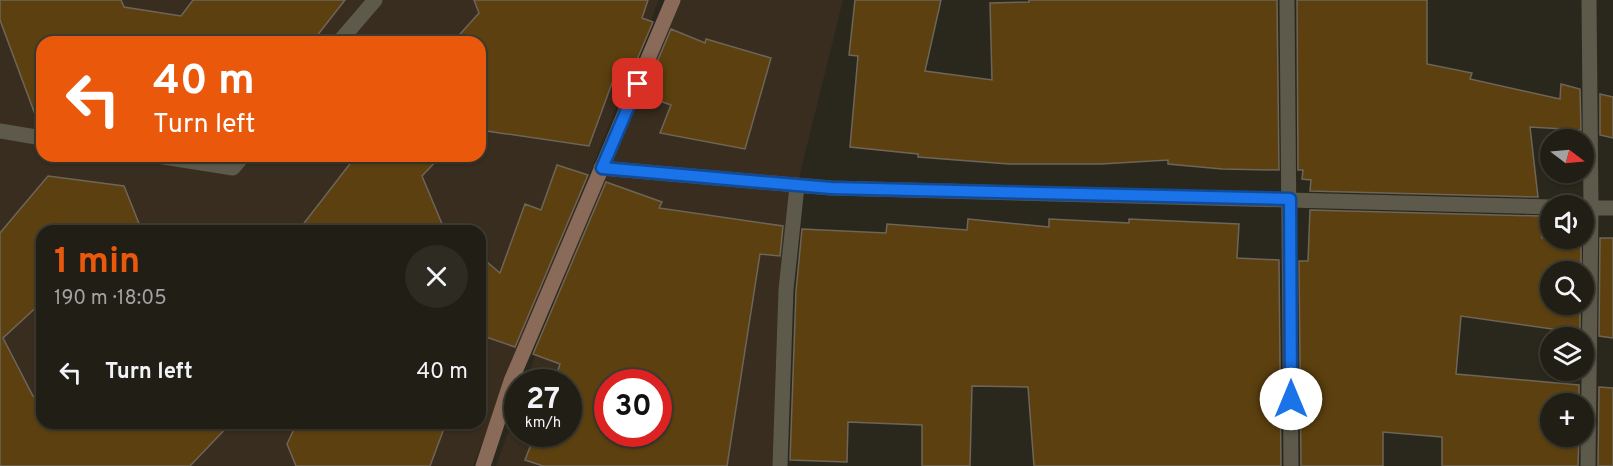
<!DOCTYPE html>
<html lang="en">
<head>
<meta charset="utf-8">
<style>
  body { margin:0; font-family:Overpass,sans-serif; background:#2d2b22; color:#f1f3f6; height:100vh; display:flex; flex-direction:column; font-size:22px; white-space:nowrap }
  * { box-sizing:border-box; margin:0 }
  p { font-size:20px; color:#a2a2a0 }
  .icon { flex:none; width:33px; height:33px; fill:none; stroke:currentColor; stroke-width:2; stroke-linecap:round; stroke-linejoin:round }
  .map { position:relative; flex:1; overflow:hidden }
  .details { position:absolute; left:36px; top:225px; width:450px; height:204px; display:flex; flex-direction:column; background:#201e15; border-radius:18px; box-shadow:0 2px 4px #0004,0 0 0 2px #3d3c34 }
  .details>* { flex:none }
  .guide { position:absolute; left:36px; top:36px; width:450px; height:126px; border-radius:18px; box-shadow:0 2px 4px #0004,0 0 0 2px #3d3c34; background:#ea580c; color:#fff; overflow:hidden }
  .needle { width:39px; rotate:106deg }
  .buttons { position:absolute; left:1540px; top:129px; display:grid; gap:12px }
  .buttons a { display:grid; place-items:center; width:54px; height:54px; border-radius:50%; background:#201e15; box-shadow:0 2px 4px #0004,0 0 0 2px #3d3c34; font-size:30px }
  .speed { position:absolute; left:504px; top:369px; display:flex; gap:12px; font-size:30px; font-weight:700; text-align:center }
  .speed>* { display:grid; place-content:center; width:78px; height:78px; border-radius:50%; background:#201e15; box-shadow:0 2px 4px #0004,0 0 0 2px #3d3c34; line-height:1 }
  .speed small { font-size:15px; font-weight:400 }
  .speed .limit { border:9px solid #d22; background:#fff; color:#111 }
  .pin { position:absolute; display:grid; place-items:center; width:51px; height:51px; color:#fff; margin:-26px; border-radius:12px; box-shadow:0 3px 9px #0006 }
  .me { position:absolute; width:66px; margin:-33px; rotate:0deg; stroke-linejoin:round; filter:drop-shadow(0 0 4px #0008) }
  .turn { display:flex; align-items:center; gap:21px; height:126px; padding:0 18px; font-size:27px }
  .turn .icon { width:78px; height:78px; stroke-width:2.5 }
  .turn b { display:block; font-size:42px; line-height:51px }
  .round { display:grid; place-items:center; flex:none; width:63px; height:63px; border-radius:32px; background:#2d2b22 }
  .headline { display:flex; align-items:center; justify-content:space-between; height:102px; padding:0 18px }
  h1 { font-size:36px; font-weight:700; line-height:45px; color:#ea580c }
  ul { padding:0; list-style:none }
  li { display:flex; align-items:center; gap:18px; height:90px; padding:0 18px }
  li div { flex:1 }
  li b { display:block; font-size:22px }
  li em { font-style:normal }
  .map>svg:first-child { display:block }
  .commercial { fill:#382d1e; fill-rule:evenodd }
  .building { fill:#5c400f; stroke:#6e6559; stroke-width:1.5; fill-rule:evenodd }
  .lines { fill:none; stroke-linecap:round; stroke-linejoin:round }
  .service { stroke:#5d5a4c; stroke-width:15 }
  .minor { stroke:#5d5a4c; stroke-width:15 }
  .secondary { stroke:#8a6a58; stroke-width:15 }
  .route-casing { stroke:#114b97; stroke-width:15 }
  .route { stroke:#1a73e8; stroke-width:10 }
</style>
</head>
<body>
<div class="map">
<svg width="1613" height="466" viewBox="0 0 1613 466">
  <rect width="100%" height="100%" fill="#2a281c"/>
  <!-- commercial -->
  <path class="commercial" d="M0,0H659L473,466H0ZM42,42H480V156H42ZM42,231H480V423H42Z
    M664,0H843L797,186L777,466H496L517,407L518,434H568V382H526ZM608,382H658V434H608Z"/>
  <!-- building -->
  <path class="building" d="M0,0H121L124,7L181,16L193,0H345L312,42H42V125H39L0,20Z
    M474,0H648L642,18L653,22L625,88L612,83L589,146L480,130V42H453L479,13Z
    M855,0H941L925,71L992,80L990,3L1029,2V0H1277L1279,170L1222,169L1168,164V160L1101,164H1009L918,157V154L850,147L858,56L849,55Z
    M1297,0H1427V64L1472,73L1470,79L1560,99L1561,84L1580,89L1581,130L1530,127L1538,197L1310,191L1311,180L1302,179L1303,170H1298Z
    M671,29L705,43L706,39L771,58L745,149L660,133L671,105L643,95Z
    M1600,94L1613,97V138L1600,135Z
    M356,156H441L422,176L445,231H298Z
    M557,165L588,175L515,347L480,335V256L500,273L525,204L541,210Z
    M48,176L124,186L142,231H42V302L3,338L33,396L42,398V423H231L190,466H0V233Z
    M606,182L662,202L659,208L783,226L780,256L760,254L727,466H543L525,460L535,434H568V382H554L560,364L533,354ZM608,382H658V434H608Z
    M1310,210L1540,216L1542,238H1581V272H1551V304H1580V333L1461,316L1456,374L1579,385V404H1551V436H1579L1578,466H1442V437L1383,432V466H1301L1299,261H1308Z
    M968,219L1049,227V219L1129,223V219L1239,224L1237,258L1279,260L1281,466H1034L1028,387L972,386L970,466H922V425L848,422L847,462L790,460L796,291L802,229L886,233L887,224L967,230Z
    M1600,238H1613V338L1599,336Z
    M1599,387L1613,388V466H1598Z
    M297,423H446L430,466H296L287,444Z"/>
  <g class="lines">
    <!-- service -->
    <path class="service" d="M339,42L375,0
      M0,131L42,138
      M157,156L233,168L243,156"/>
    <!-- minor -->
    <path class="minor" d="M1287,0L1291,466
      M601,168L831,188L1551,207
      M1584,208H1613
      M780,466L786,290L797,186
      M1588,466L1591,208L1589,0"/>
    <!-- secondary -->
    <path class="secondary" d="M483,466L511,381L673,0"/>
  </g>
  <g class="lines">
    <!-- route casing -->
    <g class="route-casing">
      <path id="route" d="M638,84L602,168L831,188L1290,199L1291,399"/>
    </g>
    <!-- route -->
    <use href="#route" class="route"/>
  </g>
</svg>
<div class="buttons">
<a><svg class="needle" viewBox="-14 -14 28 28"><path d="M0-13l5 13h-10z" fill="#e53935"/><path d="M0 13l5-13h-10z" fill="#a2a2a0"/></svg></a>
<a><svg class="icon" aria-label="sound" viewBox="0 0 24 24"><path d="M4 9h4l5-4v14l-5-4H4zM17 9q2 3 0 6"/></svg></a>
<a><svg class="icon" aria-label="search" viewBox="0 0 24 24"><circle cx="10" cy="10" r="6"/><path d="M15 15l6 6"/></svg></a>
<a><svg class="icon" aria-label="layers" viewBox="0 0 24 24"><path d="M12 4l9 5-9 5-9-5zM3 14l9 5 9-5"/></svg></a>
<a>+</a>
</div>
<div class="speed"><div>27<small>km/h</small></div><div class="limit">30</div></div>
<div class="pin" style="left:638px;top:84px;background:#d93025"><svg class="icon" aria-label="arrive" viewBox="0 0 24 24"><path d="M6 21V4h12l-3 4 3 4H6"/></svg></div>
<svg class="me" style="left:1291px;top:399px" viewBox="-20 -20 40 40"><circle r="19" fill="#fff"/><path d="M0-13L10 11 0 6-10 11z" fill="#1a73e8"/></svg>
<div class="guide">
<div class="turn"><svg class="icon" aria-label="left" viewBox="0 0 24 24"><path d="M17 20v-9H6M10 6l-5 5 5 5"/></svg><div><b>40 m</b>Turn left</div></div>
</div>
<section class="details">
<div class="headline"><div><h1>1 min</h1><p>190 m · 18:05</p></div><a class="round"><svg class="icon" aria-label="close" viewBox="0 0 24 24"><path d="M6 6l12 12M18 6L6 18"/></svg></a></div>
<ul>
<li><svg class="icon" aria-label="left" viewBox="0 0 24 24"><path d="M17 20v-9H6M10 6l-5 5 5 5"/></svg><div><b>Turn left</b></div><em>40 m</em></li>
</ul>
</section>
</div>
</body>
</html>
